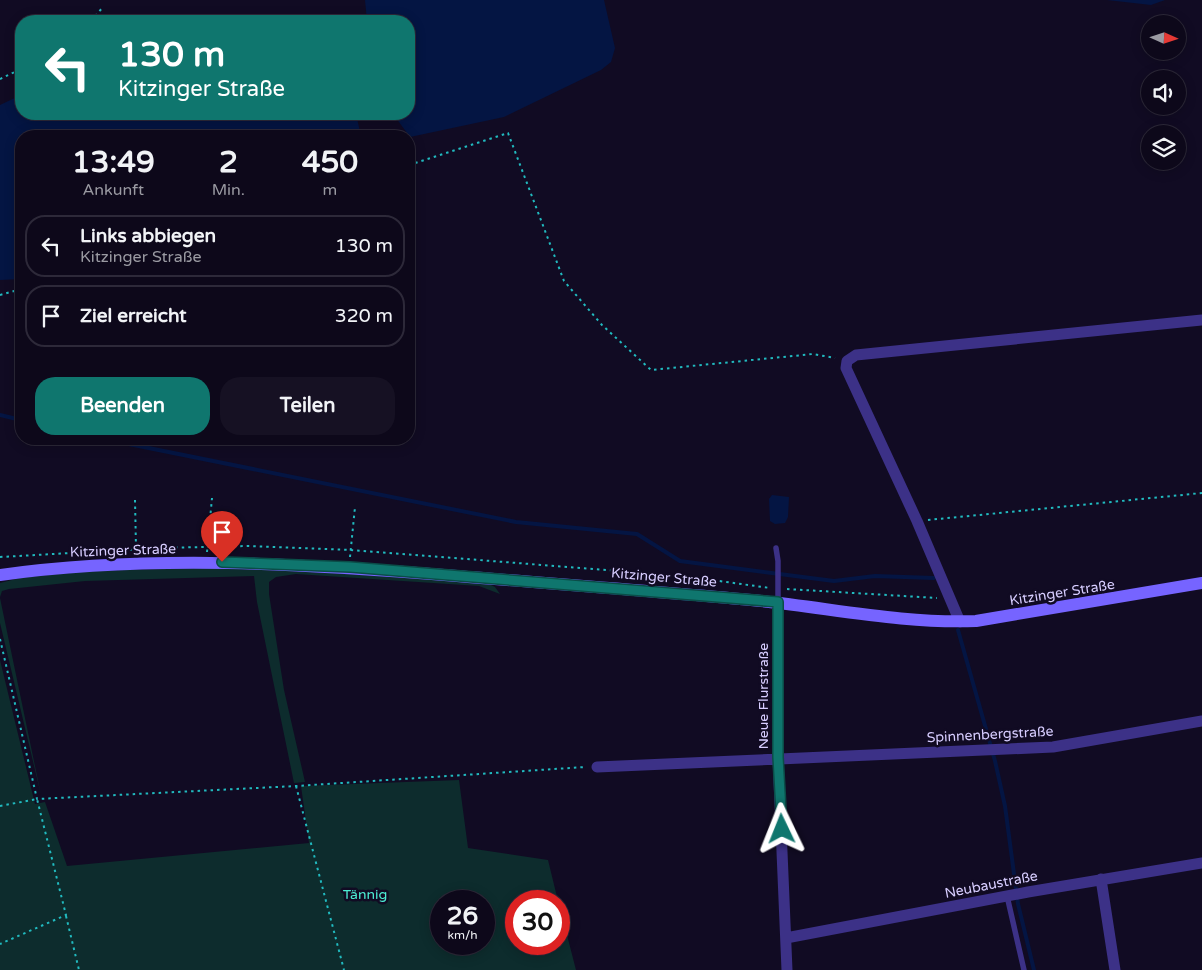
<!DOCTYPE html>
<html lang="de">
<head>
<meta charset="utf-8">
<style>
  body { margin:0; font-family:"Varela Round",sans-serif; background:#161123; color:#f1f3f6; height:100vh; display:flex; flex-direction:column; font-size:19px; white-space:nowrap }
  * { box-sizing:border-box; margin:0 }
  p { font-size:16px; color:#9a9aa2 }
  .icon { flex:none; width:28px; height:28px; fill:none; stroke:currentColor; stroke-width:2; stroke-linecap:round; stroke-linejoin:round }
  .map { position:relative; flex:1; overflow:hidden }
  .sheet { position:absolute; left:15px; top:130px; width:400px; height:315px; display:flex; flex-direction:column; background:#0d081a; border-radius:20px; box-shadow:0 2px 12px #0003,0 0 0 1px #2d2939 }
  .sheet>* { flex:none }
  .banner { position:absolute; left:15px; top:15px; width:400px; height:105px; border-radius:20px; box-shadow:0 2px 12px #0003,0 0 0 1px #2d2939; background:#0f766e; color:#fff; overflow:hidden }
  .needle { width:32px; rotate:93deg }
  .fabs { position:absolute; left:1141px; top:15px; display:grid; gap:10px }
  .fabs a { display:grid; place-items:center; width:45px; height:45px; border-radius:50%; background:#0d081a; box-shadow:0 2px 12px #0003,0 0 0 1px #2d2939; font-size:25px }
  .speed { position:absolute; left:430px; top:890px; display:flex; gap:10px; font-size:25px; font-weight:700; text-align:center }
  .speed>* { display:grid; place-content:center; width:65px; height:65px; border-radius:50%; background:#0d081a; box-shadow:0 2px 12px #0003,0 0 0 1px #2d2939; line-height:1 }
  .speed small { font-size:12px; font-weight:400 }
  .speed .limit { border:8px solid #d22; background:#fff; color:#111 }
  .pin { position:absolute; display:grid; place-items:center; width:42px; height:42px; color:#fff; margin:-51px -21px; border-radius:50% 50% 50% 0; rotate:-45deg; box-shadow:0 0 5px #0007 }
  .pin .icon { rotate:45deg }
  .me { position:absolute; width:55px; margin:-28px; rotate:358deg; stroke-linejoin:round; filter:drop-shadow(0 0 4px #0008) }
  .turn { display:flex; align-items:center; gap:18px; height:105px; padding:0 20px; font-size:22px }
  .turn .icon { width:65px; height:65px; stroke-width:2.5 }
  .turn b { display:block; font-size:35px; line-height:42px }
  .eta { display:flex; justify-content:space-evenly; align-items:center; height:85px; text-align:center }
  .eta b { font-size:30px; font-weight:700; line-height:35px }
  .primary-button { display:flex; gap:10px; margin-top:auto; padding:10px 20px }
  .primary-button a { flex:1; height:58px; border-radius:20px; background:#0f766e; color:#fff; font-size:20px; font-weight:700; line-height:58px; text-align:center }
  .primary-button a+a { background:#161123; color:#f1f3f6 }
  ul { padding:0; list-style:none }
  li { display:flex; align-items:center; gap:15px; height:62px; margin:0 10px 8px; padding:0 10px; border:2px solid #2d2939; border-radius:20px }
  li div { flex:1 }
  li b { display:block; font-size:19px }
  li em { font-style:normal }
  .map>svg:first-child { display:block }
  .green { fill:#0d2c2d; fill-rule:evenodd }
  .water { fill:#041543 }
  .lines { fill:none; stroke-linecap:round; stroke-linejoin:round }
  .stream { stroke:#041543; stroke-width:4 }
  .path { stroke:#21babf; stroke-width:2; stroke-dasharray:2.5 4; stroke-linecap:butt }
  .lane { stroke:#3c3187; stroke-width:5.5 }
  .street { stroke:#3c3187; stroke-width:11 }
  .secondary { stroke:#7664ff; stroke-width:12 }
  .route-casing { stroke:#0a4d48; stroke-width:12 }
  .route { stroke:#0f766e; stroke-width:9 }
  .labels { text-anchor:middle; stroke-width:5; stroke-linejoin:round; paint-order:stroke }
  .street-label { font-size:14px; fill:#d7cdff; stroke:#110b23 }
  .park-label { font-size:14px; fill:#4cecd3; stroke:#110b23 }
</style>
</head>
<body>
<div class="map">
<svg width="1202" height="970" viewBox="0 0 1202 970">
  <rect width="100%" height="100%" fill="#110b23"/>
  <!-- green -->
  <path class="green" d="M237,567L487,583L495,587L500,594L479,586L296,574L276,577L269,582V594L284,690L305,782L294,783L257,602L254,576L85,581L9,589L2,591L0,597V583L20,578L90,571Z
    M0,598L41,795L0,623Z
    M0,660L35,804L45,802L67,866L309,843L301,786L459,780L468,848L548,860L558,901H516V944H559V904L576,970H0ZM441,901H484V944H441Z"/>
  <!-- water -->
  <path class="water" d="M365,0H604L615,48L611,62L601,70L504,117L410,137L393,114H409V21H367Z
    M1107,0H1165L1151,5Z
    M21,95V114H356L361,136H21V279L0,280V105Z
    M772,495L789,497L788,517L785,523L775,524L770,521L769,499Z"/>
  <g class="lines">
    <!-- stream -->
    <path class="stream" d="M0,415L21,420
      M104,439L516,522L637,534L680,561L834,581L875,576L934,578
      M958,630L995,761L1005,806L1018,904L1034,970"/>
    <!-- path -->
    <path class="path" d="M91,21L103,7
      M0,79L21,69
      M409,165L508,133L564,281L602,325L651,370L813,354L835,358
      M0,295L21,289
      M135,500L136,548
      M928,520L1202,493
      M207,552L212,498
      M0,557L160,548L248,546L351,550L683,576L770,588
      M350,557L355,507
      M787,589L937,598
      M0,639L37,799L296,786L585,767
      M296,786L344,970
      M0,806L37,799L66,915L0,944
      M66,916L79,970"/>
    <!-- lane -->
    <path class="lane" d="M776,548L778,561V602
      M1007,896L1024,970"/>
    <!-- street -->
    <path class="street" d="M778,602V757L787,970
      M960,622L917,521L846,368L847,361L856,355L1202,320
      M597,767L1053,747L1202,721
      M1101,879L1115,970
      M786,938L1028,892L1202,863"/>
    <!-- secondary -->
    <path class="secondary" d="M0,575C152,554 304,564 457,576C555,584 653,591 751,600C826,607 901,624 976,621L1202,583"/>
  </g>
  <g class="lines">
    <!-- route casing -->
    <g class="route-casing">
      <path id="route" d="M222,562L350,567L778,602V757L782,829"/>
    </g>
    <!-- route -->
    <use href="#route" class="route"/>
  </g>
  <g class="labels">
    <!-- street labels -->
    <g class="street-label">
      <text transform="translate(123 550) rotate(-2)" y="5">Kitzinger Straße</text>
      <text transform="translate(664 577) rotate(5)" y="5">Kitzinger Straße</text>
      <text transform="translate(1062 592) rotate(-9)" y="5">Kitzinger Straße</text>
      <text transform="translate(763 696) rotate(-90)" y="5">Neue Flurstraße</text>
      <text transform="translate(990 734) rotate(-3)" y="5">Spinnenbergstraße</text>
      <text transform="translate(991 884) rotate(-11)" y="5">Neubaustraße</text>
    </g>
    <!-- park labels -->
    <g class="park-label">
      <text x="365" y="899">Tännig</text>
    </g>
  </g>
</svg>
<div class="fabs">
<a><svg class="needle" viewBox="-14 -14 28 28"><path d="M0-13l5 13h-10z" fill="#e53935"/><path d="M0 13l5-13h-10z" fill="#9a9aa2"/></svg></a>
<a><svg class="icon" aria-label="sound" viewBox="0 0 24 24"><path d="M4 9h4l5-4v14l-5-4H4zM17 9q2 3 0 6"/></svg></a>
<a><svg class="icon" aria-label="layers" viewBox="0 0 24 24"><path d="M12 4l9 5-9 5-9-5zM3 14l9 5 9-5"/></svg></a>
</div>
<div class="speed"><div>26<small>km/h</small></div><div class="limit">30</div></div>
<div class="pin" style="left:222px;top:562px;background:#d93025"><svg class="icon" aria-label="arrive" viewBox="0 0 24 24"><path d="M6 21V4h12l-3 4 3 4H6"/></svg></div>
<svg class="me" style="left:782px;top:829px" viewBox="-20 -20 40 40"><path d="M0-17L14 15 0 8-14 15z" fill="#0f766e" stroke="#fff" stroke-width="4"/></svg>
<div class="banner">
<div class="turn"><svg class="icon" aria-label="left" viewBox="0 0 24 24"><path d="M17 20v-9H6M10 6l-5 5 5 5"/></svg><div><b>130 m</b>Kitzinger Straße</div></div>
</div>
<section class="sheet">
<div class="eta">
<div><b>13:49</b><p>Ankunft</p></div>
<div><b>2</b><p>Min.</p></div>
<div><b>450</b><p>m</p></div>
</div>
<ul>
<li><svg class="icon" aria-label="left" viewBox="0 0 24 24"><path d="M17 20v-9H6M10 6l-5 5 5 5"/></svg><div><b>Links abbiegen</b><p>Kitzinger Straße</p></div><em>130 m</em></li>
<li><svg class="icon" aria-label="arrive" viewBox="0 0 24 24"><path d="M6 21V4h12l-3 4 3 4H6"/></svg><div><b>Ziel erreicht</b></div><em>320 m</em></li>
</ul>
<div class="primary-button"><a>Beenden</a><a>Teilen</a></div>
</section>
</div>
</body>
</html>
